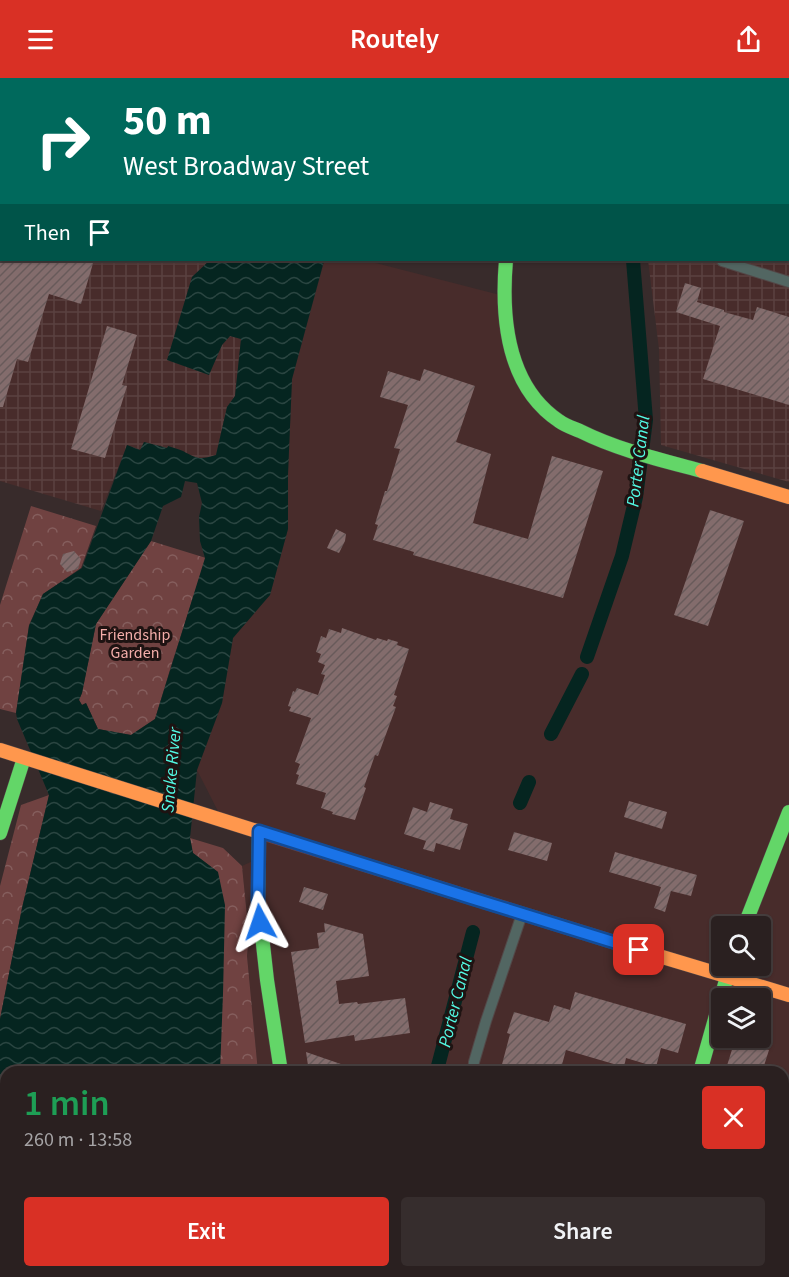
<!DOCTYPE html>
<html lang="en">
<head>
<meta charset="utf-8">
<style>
  body { margin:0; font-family:"Source Sans 3",sans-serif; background:#362d2d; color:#f1f3f6; height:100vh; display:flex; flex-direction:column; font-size:22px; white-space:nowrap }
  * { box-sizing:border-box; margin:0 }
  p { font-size:20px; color:#a5a3a5 }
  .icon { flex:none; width:33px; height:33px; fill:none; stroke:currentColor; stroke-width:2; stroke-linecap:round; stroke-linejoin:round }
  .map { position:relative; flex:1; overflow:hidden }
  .side { position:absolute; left:0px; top:988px; width:789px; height:212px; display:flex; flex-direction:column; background:#2a2020; border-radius:18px 18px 0 0; box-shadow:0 2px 4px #0004,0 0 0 2px #463e3e }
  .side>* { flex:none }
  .guide { position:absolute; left:0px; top:0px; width:789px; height:183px; box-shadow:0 2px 4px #0004,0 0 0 2px #463e3e; background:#00695c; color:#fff; overflow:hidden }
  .buttons { position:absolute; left:711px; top:838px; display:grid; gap:12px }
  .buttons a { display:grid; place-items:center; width:60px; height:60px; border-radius:6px; background:#2a2020; box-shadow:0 2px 4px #0004,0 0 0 2px #463e3e; font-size:30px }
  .pin { position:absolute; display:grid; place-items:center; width:51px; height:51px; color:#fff; margin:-26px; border-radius:12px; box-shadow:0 3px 9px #0006 }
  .me { position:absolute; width:66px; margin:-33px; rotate:355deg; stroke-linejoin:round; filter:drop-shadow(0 0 4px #0008) }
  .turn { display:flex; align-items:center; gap:21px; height:126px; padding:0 24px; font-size:27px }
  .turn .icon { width:78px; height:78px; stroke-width:2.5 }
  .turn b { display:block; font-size:42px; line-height:51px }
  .then { display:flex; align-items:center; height:57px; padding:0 24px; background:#0003; gap:12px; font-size:22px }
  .round { display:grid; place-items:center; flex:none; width:63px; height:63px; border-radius:6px; background:#362d2d }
  .headline { display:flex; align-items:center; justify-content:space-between; height:102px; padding:0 24px }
  h1 { font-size:36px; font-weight:600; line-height:45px; color:#1e9e55 }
  .action { display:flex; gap:12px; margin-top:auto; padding:12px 24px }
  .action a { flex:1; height:69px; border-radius:6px; background:#d93025; color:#fff; font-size:24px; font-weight:600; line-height:69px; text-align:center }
  .action a+a { background:#362d2d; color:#f1f3f6 }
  header { display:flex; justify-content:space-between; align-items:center; height:78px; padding:0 24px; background:#d93025; color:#fff; font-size:27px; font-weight:600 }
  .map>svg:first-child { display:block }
  .built { fill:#482c2b; fill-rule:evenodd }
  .industrial { fill:url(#industrial-grid) }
  .forest { fill:url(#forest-crowns) }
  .water { fill:url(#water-waves); fill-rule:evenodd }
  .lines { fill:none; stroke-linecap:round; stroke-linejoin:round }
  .canal { stroke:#052520; stroke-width:14 }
  .building { fill:url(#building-hatch) }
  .street-casing { stroke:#534747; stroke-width:12 }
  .fast-casing { stroke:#534747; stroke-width:15 }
  .slow-casing { stroke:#534747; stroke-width:15 }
  .jam-casing { stroke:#534747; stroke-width:15 }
  .street { stroke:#526662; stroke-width:10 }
  .fast { stroke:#63d668; stroke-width:14 }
  .slow { stroke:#ff974d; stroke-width:14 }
  .jam { stroke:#b3261e; stroke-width:14 }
  .route-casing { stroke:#114b97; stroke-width:15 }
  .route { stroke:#1a73e8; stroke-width:10 }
  .labels { text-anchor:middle; stroke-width:6; stroke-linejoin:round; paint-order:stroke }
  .park-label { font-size:16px; fill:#f3ada9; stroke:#1e1312 }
  .water-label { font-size:18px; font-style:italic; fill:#52f9e4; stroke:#1e1312 }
</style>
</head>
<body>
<header><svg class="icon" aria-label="menu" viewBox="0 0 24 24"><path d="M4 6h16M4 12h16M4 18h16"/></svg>Routely<svg class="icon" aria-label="share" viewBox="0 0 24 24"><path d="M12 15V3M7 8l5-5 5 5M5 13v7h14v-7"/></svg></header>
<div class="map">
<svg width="789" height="1199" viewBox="0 0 789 1199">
  <defs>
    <pattern id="industrial-grid" width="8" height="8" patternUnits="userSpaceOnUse" patternTransform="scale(1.5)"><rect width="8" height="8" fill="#482c2b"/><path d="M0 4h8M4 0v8" fill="none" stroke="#5a4140"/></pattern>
    <pattern id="forest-crowns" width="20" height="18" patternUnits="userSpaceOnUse" patternTransform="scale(1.5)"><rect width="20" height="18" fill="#704241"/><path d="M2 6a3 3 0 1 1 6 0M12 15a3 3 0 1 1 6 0" fill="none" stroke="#855e5d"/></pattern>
    <pattern id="water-waves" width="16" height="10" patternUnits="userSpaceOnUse" patternTransform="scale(1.5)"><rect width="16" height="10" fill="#052520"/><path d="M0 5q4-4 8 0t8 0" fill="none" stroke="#2a4541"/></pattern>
    <pattern id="building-hatch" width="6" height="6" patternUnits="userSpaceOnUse" patternTransform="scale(1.5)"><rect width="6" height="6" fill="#836c6c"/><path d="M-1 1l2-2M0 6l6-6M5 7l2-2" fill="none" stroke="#685a5a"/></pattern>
  </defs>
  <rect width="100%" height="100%" fill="#382b2b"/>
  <!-- built -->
  <path class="built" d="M0,0L8,1L2,2L1,103H0Z
    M630,0H789V52H788V2H635Z
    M323,182H364L504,218L511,275L559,343L789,421V1199H284V1194H783V994H258L247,878L249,858L242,788L257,781L259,753L222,741L197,692L222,625L233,560L270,517L288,451V396L292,301L324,184ZM722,849H760V888H722ZM722,921H760V960H722Z"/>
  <!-- industrial -->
  <path class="industrial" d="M788,52H789V404L661,367L659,271L648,182H788Z
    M0,103H2V182H210L192,199L209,297L222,267L230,258L241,261L235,318L227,329L216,377L205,381L188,378L184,374L167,370L145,364L141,372L127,367L101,433L0,403Z"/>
  <!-- forest -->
  <path class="forest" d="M9,0H202V1L9,2Z
    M31,428L96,448L81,490L43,516L29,547L16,635L0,631V527Z
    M151,463L206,480L172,585L155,641L131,657L98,651L86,625L82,627L79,622L82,615L96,546Z
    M49,717L22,830L0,941V808L21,727Z
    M190,760L223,770L242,788L249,858L247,878L258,994H220L218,794L193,775Z
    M184,1194H284V1199H182Z"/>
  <!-- water -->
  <path class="water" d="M202,0H333V1L202,2Z
    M210,182H323L324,183L292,301L288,396V451L270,517L233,560L222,625L197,692L190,760L193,775L218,794L225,827L223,916L220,994H6V1194H184L182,1199H0V941L22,830L49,717L17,641L16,635L29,548L43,516L82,490L127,367L140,372L144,364L167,370L168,368C173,370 179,371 183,373C197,381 200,382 216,377L227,329L235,318L241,261L230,258L222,267L209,297L167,282L192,199ZM185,403L197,405L202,425L199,439L200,463L205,480L155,641L131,657L98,651L86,625L82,627L79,622L82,615L96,546L151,463L163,428L181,419Z"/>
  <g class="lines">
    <!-- canal -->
    <path class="canal" d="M615,0V2
      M587,579L622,478L636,419L646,342L633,182
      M551,656L582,596
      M520,725L529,704
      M438,994V988L473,854
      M429,1199V1194"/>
  </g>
  <!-- building -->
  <path class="building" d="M0,182H94L81,226L49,216L28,284L17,281L3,329H0Z
    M685,205L701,210L697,224L724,232V234L753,242L757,229L789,239V327L703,301L720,248L676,234Z
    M107,248L137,257L122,307L127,308L105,380L71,371Z
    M424,291L475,308L456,364L491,376L473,445L528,461L552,378L603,393L563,520L413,477L414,474L373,462L378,447L375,446L385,413H387L400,371L394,370L408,327L380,319L388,293L420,303Z
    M710,432L744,443L708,548L674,537Z
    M336,451L346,456L345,463L339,475L327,470Z
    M74,473L81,481L78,491L67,494L60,486L63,476Z
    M342,550L376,562L377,560L387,563L388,561L398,564L397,567L409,571L394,617L397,618L393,628L396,629L378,678L375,677L364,709L366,710L355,742L332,736L333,734L321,730L326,715L296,706L299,697L296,696L300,686L295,684L311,640L289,633L291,629L288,628L293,613L295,614L297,610L318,617L325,597L321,596L325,587L318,584L321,576L316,574L321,558L326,560L329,551L341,555Z
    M629,723L667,734L662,751L624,739Z
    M430,724L453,731L450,741L468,746L460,772L436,765L434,774L423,771L426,763L404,756L413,729L427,734Z
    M514,754L552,765L547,783L508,772Z
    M615,774L697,797L691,818L671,813L665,834L654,830L661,809L609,794Z
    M304,809L328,816L323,832L299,824Z
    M324,845L363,856L369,898L336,903L339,926L357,924L358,926L405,920L410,955L355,963L354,957L305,965L291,874L319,870L317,855L325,854Z
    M575,914L686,946L678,975L661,970L656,989L626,980L624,989L566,972L560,994H500L510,956L507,955L514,934L549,944L554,927L570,932Z
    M735,962L769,972L762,994H725Z
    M306,974L361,993V994H309Z"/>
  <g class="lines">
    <!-- street casing -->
    <g class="street-casing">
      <path id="street" d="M484,0L485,2
        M722,183L789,204
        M473,994L474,984L486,943L522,836
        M297,1199V1194
        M463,1199V1194"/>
    </g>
    <!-- fast casing -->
    <g class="fast-casing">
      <path id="fast" d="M506,182C501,240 507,308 559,343C566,348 573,350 580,353C618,372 661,382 702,393
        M259,753L258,822L267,902L281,994
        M0,755L24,680
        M744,849L789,734
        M700,994L730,888
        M641,1199L642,1194"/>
    </g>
    <!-- slow casing -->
    <g class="slow-casing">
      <path id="slow" d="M702,393L789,419
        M0,672L263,755
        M639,872L789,917"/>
    </g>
    <!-- jam casing -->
    <g class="jam-casing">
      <path id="jam" d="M263,755L639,872"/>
    </g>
    <!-- street -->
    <use href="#street" class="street"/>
    <!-- fast -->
    <use href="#fast" class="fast"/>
    <!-- slow -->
    <use href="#slow" class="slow"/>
    <!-- jam -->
    <use href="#jam" class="jam"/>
  </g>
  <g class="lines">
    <!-- route casing -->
    <g class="route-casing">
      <path id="route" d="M260,844L258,822L259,753L471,820L639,872"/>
    </g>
    <!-- route -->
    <use href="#route" class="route"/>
  </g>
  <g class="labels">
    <!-- park labels -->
    <g class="park-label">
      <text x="135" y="562">Friendship<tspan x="135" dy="18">Garden</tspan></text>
    </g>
    <!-- water labels -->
    <g class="water-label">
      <text transform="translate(638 383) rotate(-83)" y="6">Porter Canal</text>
      <text transform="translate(171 692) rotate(-85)" y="6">Snake River</text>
      <text transform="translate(455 924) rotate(-76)" y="6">Porter Canal</text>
    </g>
  </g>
</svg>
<div class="buttons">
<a><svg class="icon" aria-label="search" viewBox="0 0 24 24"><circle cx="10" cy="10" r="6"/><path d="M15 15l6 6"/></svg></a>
<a><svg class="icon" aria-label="layers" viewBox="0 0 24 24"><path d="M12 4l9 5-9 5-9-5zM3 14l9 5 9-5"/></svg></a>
</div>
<div class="pin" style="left:639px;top:872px;background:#d93025"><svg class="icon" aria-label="arrive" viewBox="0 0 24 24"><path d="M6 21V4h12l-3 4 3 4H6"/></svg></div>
<svg class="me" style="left:260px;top:844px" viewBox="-20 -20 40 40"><path d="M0-17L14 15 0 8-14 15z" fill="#1a73e8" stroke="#fff" stroke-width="4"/></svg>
<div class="guide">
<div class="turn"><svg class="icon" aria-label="right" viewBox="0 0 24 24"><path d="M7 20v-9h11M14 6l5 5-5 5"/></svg><div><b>50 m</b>West Broadway Street</div></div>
<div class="then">Then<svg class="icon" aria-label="arrive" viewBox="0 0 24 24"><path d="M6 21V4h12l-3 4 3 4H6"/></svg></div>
</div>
<section class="side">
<div class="headline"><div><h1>1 min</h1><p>260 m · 13:58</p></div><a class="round" style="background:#d93025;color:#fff"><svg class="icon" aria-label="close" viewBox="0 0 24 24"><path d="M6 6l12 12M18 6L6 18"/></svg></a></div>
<div class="action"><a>Exit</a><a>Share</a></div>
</section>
</div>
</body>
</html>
